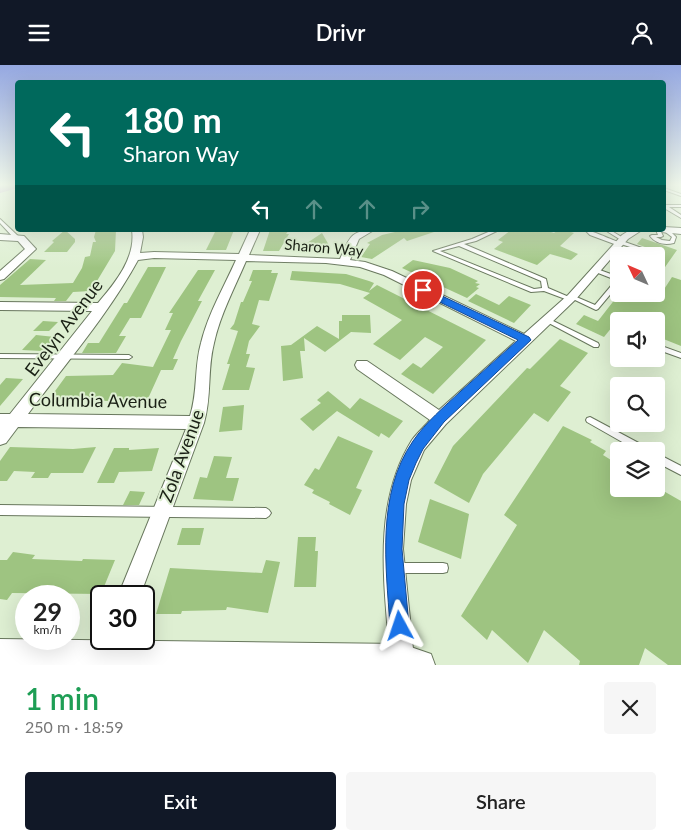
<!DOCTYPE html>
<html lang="en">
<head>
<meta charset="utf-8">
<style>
  body { margin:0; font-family:Lato,sans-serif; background:#f6f6f6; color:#222; height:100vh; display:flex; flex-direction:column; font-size:19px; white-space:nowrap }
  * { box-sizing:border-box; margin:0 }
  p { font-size:16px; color:#767676 }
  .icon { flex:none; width:28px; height:28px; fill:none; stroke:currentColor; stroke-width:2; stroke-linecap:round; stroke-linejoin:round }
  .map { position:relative; height:600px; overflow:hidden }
  .drawer { display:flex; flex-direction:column; background:#fff; flex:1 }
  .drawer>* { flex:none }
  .top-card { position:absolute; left:15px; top:15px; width:651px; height:152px; border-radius:5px; box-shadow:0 5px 20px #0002; background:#00695c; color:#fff; overflow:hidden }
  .needle { width:32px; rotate:314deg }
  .controls { position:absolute; left:610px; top:182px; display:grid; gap:10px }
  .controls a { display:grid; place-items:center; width:55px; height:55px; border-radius:5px; background:#fff; box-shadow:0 5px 20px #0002; font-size:25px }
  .speed { position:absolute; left:15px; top:520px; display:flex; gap:10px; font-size:25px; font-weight:700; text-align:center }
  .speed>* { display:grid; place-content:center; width:65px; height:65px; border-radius:50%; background:#fff; box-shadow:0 5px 20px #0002; line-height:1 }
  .speed small { font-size:12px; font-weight:400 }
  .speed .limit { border:2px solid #111; border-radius:8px; background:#fff; color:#111 }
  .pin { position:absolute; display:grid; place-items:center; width:42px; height:42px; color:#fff; margin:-21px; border:2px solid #fff; border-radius:50%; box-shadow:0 1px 5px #0007 }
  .me { position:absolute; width:55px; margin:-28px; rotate:355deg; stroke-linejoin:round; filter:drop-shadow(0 0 4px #0008) }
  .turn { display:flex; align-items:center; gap:18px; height:105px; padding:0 25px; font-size:22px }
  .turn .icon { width:65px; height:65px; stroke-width:2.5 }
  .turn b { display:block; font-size:35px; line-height:42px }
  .lanes { display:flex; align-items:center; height:48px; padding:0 25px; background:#0003; justify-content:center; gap:25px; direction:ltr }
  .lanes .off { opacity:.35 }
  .round { display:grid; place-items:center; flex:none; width:52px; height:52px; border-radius:5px; background:#f6f6f6 }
  .summary { display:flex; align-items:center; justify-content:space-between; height:85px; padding:0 25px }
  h1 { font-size:30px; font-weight:600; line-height:38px; color:#1e9e55 }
  .action { display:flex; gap:10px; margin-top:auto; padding:10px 25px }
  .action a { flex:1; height:58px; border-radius:5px; background:#111827; color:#fff; font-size:20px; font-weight:600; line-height:58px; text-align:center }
  .action a+a { background:#f6f6f6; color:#222 }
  header { display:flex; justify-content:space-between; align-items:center; height:65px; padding:0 25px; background:#111827; color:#fff; font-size:22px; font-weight:600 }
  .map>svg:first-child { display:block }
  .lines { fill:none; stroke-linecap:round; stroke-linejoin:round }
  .river { fill:#ba95d6; fill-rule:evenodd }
  .building { fill:#9ec481 }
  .service-casing { stroke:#68775d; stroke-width:2 }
  .minor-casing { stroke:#68775d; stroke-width:2 }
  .tertiary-casing { stroke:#68775d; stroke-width:2 }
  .service { fill:#fff; fill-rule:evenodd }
  .minor { fill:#fff; fill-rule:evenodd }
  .tertiary { fill:#fff; fill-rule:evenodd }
  .route { fill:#1a73e8; stroke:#114b97 }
  .labels { text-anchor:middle; stroke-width:4; stroke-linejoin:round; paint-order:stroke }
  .far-street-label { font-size:15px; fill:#1a2015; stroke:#deefd2 }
  .street-label { font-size:18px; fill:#1a2015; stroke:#deefd2 }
</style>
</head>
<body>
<header><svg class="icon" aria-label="menu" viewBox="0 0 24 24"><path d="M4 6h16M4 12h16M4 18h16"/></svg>Drivr<svg class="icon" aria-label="person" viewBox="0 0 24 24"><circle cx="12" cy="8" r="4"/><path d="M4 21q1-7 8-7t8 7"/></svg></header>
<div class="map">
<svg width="681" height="600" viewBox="0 0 681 600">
  <rect width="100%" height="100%" fill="#deefd2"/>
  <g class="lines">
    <!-- river -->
    <path class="river" d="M18,119V123L0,128V120Z"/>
  </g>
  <!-- building -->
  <path class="building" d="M65,165L75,174V177L67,187H44L54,177L52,176Z
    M96,165H116L115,186L91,226L73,227L66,236H54L56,233L0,232V220L30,194L46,195L20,220L73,218L82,203L85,192L90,191L93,177H96L94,172Z
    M216,165H234L226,185H206Z
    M270,165H289L286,169H289L279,186H263Z
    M392,165H433L434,167L407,176L404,173L372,194L361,192L370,179L367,178L382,170L395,167Z
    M511,165H545L554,168L558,165H565L574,168L560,181L578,189L571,195L550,189L537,200L494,184L503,177L498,175Z
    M322,168L330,182L304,188L300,179L307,178Z
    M642,173L677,185L656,215L658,187L637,179Z
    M413,195L450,203L478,216L475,218L480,219L476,222L479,223L467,233L402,203Z
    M148,202H166L141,253H130L119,271H126L116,288H82L88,278H99L124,238H127Z
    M198,205H215L198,236H202L181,276L173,294H178L173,305H161L146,338L50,333L66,311L113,310L122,298L153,302L171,265H165L173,248H169Z
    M253,205H272L271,208H278L269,236L259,235L252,259L260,261L249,276L246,289H250L246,302L255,303L249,325H222L230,299H227L238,266L230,264L234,259L241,237H243L252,216H249Z
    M292,206L346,209L369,216L374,218L369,226L377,220L486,275L433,329L401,309L413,298L421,303L443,282L425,272L400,295L373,279L402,255L363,233L370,228L340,219L290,215Z
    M672,212L681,215V281L656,271V256H617L604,272L576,259L584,250L598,256L619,229H661Z
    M476,229L499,240L509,231L531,240L514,258L468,236Z
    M342,250H370L371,268L351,267L325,287L304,273L305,286H300L303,313L283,316L281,281L291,280L317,261L339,274V256H342Z
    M43,256L58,257L49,266H33Z
    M36,270L55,272L42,286L22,285Z
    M560,274L588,288L560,321L571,327L548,357L534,348L483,409L469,438L434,418L453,381L527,303L530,304Z
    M6,313L23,314L0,341V320Z
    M328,326L350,344L360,333L403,356L389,373L381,368L379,372L337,346L313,366L300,354L321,338L317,335Z
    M244,340L242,365L219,367L223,342Z
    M563,361L592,375L590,377L606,386L603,390L619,400V424H660L681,436V600H668L645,583L639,600H579L580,596L544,565L528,598L492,565L487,575L461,551L517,460L504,450Z
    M338,371L373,386L356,423L362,425L350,450L329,439L330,437L312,428L314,425L304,420L315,403L319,405Z
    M10,382L73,384L96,382L83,408H51L48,413H31L35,407L14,406L7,416H0V396Z
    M114,383H129V385L159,383L152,406L119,407L114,418H97Z
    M214,391L232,392L226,413H239L233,436L193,434L200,412L207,413Z
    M130,426L145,427L139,440H123Z
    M430,434L469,449L461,494L418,477Z
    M182,463H204L200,480H177Z
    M298,472H316L315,486H318L316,522H294Z
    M13,487L35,490L32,494L82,496L83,494L115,495L101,529L12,528L7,535L0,534V495H7Z
    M266,495L280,497L268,548L227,542L226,545L182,546L181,549H156L170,503L262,508Z"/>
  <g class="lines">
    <!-- service casing -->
    <g class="service-casing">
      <path id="service" d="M664,123L681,129V131L664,125Z
        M664,140H681V142H669L681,150V153L664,143Z
        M0,154L18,171V173H14L0,158Z
        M664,164H668L676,172L674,178C665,180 656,179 650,171L652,170H658L656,165H660L663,171L661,172H656L662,175L670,176L672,172L664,166Z
        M493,165H499L476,176L464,179L546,214L548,223L569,232L572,230L574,231L595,240L616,215L593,206V204H597L619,212V219L598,244L596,245L573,234L568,235L544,226L531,227L433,186L472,174ZM459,181L541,216L542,223L534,224L440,186Z
        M585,165C591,165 610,174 618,177L622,176L656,188L654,191H650L651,189L621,179L617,180L590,170Z
        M605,165H610L625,174L621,175Z
        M547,253L598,278L599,280L598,282H594L545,256L544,255L545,254Z
        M656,279L681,288V293L656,284Z
        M0,289L129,290L132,292L129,294L0,293Z
        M590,352L648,383L649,386H638L587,357L586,355L587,353Z
        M656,388L681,401V410L656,397Z
        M0,440L266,443L269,445L271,448L269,451L266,453L0,450Z
        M398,498H443L447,499L448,503L447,507L443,508H398L394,507L393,503L394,499Z"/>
    </g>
    <!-- minor casing -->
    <g class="minor-casing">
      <path id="minor" d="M664,162L681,163V169L661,167L659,165H664Z
        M132,165H142L143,172L140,188L154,187L239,189L250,165H260L249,190L340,194C349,174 350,165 374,165L359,174L350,195L365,197L392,206L524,269L568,230L622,170L630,165H642L628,174L576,234L446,359L424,385L411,415L406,439L403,484L414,594L411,600H393L390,594C385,522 371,441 412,375C417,368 424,362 430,355L357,304L355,300L357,296H367L439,345L516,276L384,210L360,202L326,198L246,196C235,222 220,250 214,278C207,305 212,330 204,358L140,531H118L186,364L18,362L6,378L0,380V349H10L92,246L0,245V237L98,238C115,218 136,193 132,165ZM154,193L236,195C224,222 208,249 201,278C194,302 198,327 190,351L28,349C66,298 108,250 138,195Z
        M0,169L24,171L36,184L4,214L0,215V206L25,184L18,176L0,175Z"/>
    </g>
    <!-- tertiary casing -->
    <g class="tertiary-casing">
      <path id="tertiary" d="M0,574L402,579L431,589L435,600H0Z"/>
    </g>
    <!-- service -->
    <use href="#service" class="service"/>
    <!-- minor -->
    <use href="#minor" class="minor"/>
    <!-- tertiary -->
    <use href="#tertiary" class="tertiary"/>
  </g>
  <!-- sky -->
  <linearGradient id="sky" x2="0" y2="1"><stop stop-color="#95a8e1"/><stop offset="0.59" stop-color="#f0f8eb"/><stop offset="1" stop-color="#f0f8eb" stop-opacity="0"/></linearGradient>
  <rect width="681" height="203" fill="url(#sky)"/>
  <!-- route -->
  <path class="route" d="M423,222L529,272L531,275L444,357L423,384L416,398L409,415L404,439L402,484L409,561L406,568L400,571L393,568L390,561C386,500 376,430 413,376C426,357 444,342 461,326C480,309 499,292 518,275L419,227L418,225Z"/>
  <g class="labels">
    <!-- far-street labels -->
    <g class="far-street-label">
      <text transform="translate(324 183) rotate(5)" y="5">Sharon Way</text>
    </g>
    <!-- street labels -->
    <g class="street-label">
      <text transform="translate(64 263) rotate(-53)" y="6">Evelyn Avenue</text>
      <text transform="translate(98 336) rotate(1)" y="6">Columbia Avenue</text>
      <text transform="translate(182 391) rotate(-70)" y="6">Zola Avenue</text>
    </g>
  </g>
</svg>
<div class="controls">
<a><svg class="needle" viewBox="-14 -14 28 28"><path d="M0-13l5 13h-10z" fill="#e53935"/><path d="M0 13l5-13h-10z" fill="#767676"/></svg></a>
<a><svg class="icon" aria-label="sound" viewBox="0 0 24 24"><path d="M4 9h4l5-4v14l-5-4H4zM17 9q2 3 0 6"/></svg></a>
<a><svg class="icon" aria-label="search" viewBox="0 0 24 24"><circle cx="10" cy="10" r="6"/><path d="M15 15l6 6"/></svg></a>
<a><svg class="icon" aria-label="layers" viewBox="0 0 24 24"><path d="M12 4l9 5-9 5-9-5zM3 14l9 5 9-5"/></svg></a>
</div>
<div class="speed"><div>29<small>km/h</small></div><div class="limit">30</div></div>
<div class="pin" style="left:423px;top:225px;background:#d93025"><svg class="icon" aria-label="arrive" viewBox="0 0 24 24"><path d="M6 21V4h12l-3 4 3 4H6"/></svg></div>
<svg class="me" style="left:400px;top:561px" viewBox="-20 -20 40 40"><path d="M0-17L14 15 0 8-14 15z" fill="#1a73e8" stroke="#fff" stroke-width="4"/></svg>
<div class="top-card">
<div class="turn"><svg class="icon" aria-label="left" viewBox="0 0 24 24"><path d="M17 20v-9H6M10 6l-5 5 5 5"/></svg><div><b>180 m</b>Sharon Way</div></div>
<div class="lanes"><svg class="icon" aria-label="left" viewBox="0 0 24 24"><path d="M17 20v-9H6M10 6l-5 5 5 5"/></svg><svg class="icon off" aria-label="ahead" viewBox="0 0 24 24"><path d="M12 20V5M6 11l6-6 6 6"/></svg><svg class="icon off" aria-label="ahead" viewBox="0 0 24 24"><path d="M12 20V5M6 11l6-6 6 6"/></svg><svg class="icon off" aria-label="right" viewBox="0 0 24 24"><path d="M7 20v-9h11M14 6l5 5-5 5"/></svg></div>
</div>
</div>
<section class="drawer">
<div class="summary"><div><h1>1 min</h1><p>250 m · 18:59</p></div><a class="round"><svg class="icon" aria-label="close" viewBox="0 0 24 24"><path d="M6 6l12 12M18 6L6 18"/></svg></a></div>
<div class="action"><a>Exit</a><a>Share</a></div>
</section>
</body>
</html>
